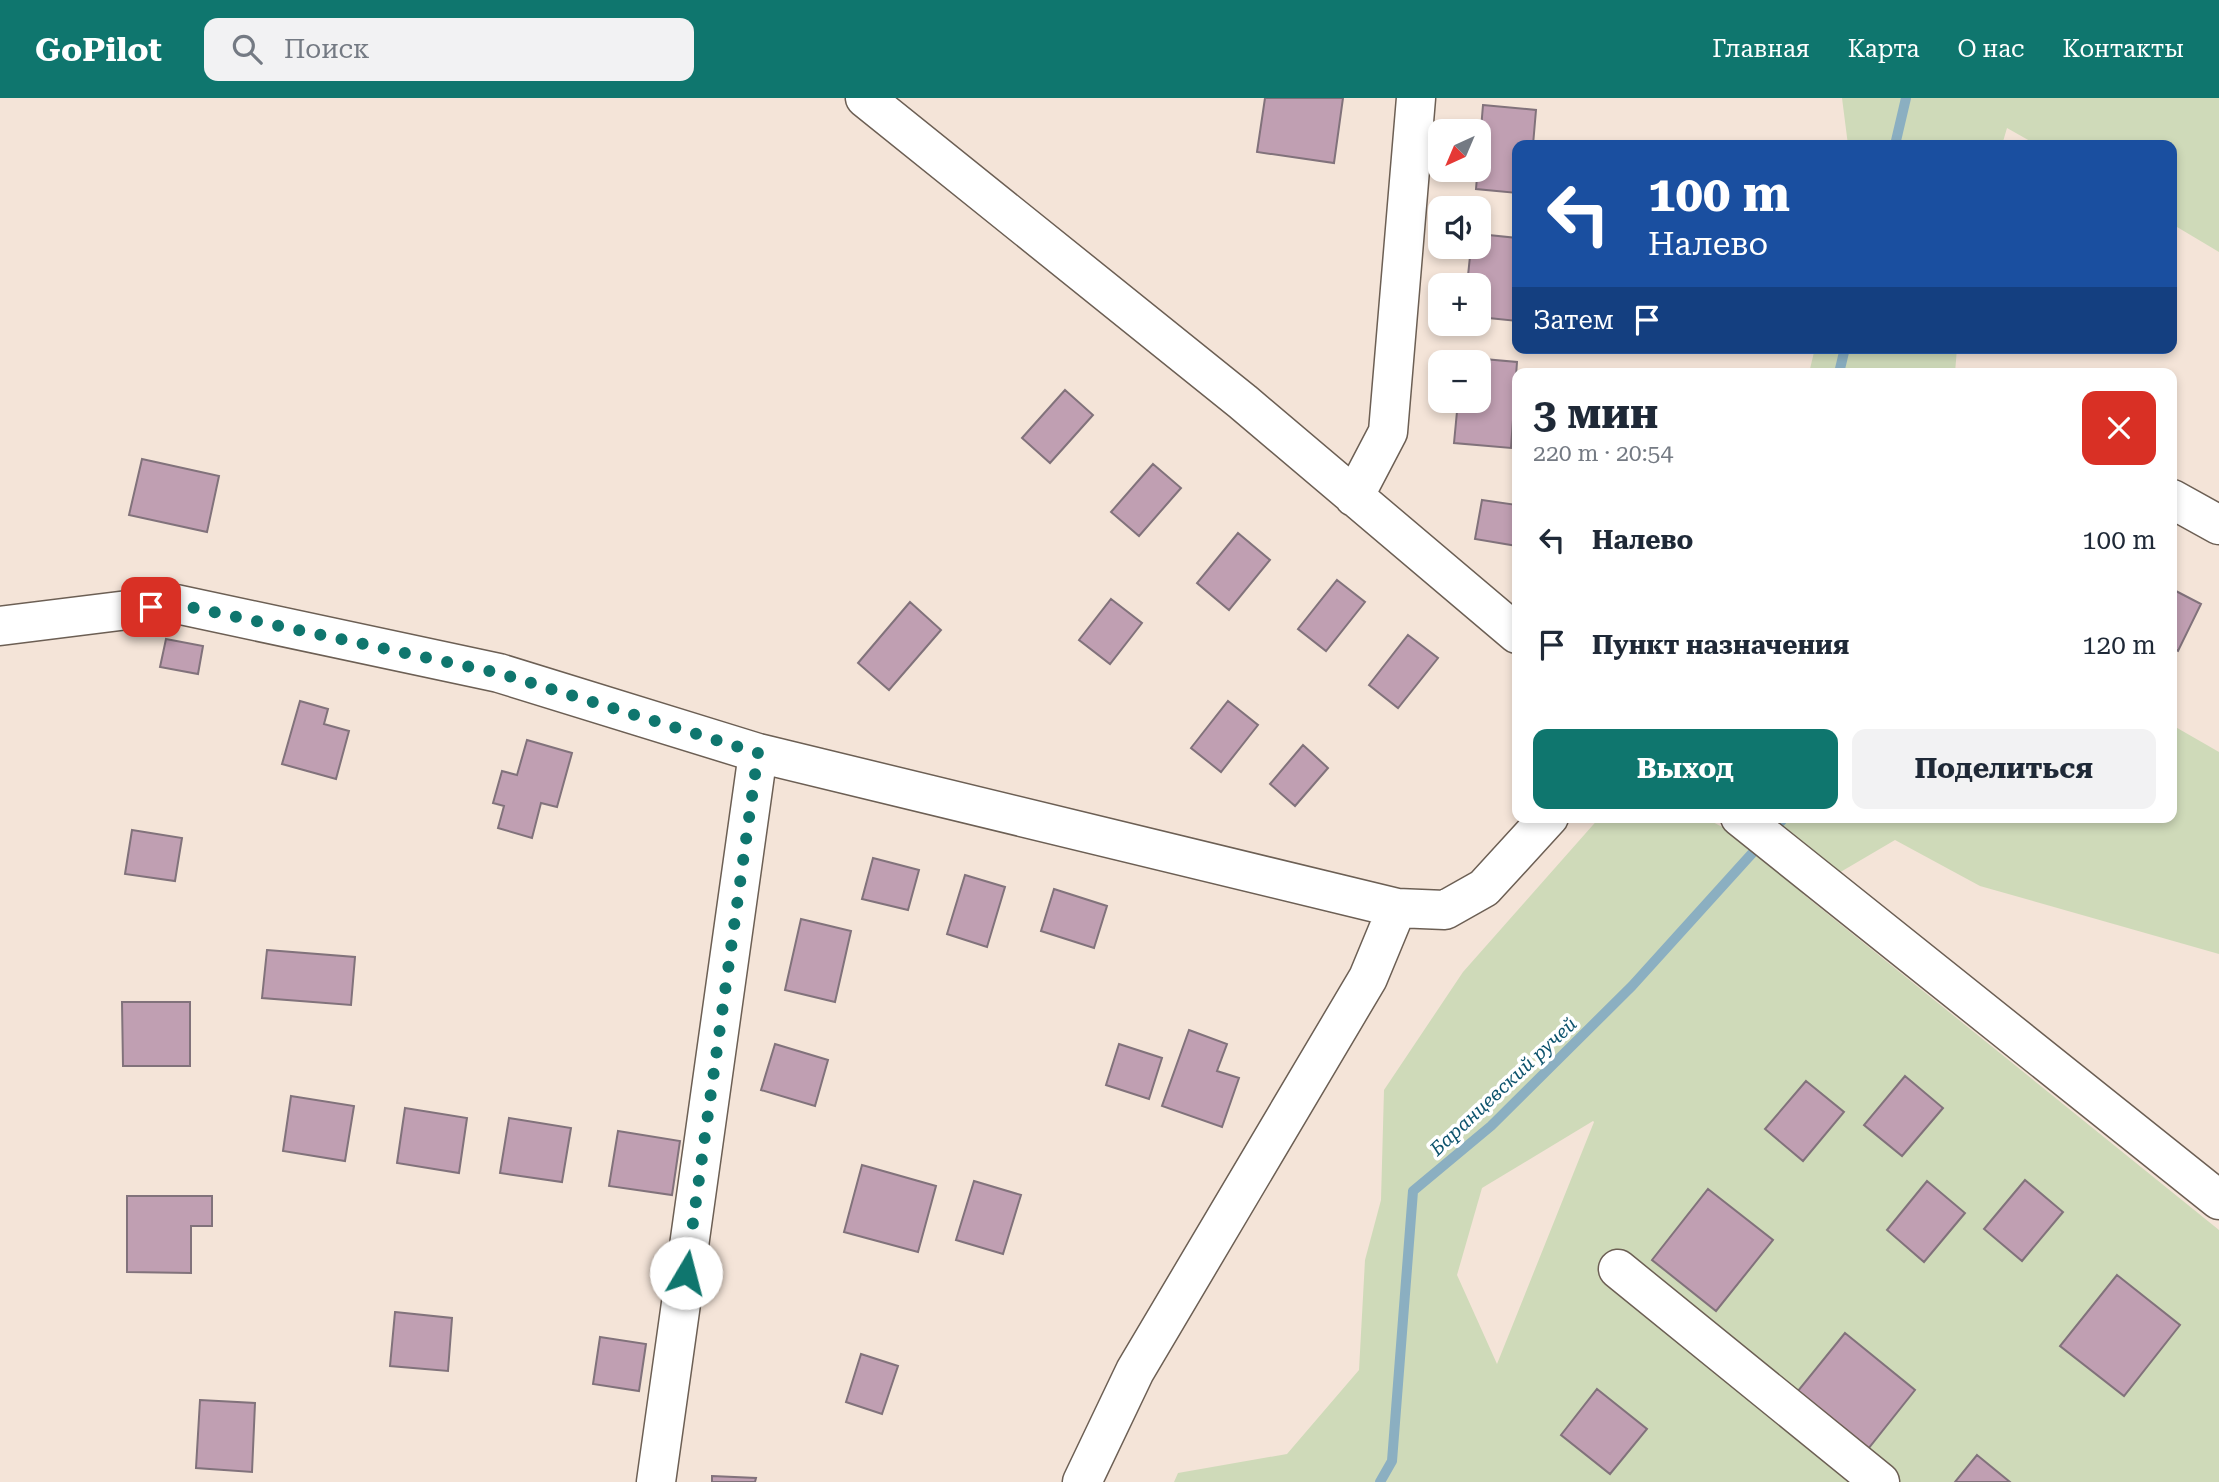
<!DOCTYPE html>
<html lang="ru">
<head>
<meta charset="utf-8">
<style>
  body { margin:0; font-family:"Roboto Serif",serif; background:#f2f2f3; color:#1f2937; height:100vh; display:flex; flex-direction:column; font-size:26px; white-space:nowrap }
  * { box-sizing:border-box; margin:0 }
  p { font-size:23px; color:#747a83 }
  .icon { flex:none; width:38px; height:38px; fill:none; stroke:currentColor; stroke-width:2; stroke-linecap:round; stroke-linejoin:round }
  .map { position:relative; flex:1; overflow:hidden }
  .panel { position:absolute; left:1512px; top:270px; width:665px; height:455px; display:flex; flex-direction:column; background:#fff; border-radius:14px; box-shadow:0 4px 10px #0003 }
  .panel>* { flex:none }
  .banner { position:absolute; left:1512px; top:42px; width:665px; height:214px; border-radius:14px; box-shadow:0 4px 10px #0003; background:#1a4fa0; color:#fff; overflow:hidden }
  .needle { width:46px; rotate:224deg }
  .buttons { position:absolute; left:1428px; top:21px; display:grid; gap:14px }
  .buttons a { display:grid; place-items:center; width:63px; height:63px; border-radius:14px; background:#fff; box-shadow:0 4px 10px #0003; font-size:35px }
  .pin { position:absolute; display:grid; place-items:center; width:60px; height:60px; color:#fff; margin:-30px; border-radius:14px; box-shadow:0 4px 10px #0006 }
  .me { position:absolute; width:77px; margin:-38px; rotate:8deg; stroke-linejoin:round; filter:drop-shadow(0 0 5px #0008) }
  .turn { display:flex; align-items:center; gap:24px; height:147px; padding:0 21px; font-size:32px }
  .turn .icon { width:91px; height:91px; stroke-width:2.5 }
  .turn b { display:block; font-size:49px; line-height:60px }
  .then { display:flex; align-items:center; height:66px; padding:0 21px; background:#0003; gap:14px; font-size:26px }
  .round { display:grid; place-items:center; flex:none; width:74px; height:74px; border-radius:14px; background:#f2f2f3 }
  .head { display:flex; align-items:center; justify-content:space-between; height:119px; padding:0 21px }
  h1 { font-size:42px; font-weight:700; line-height:52px }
  .button { display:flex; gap:14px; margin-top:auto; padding:14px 21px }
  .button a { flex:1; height:80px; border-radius:14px; background:#0f766e; color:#fff; font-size:28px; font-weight:700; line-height:80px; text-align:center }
  .button a+a { background:#f2f2f3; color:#1f2937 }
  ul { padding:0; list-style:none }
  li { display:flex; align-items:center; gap:21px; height:105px; padding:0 21px }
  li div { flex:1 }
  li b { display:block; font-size:26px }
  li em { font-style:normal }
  header { display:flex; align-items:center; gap:42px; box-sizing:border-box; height:98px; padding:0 35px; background:#0f766e; color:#fff }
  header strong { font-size:33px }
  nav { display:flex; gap:38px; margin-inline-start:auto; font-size:24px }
  .search { width:490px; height:63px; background:#f2f2f3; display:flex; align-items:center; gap:18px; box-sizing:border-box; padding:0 24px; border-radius:14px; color:#747a83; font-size:26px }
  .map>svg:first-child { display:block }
  .green { fill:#cfdab9; fill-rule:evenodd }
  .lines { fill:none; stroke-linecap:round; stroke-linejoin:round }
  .stream { stroke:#8bafc1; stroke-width:10 }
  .building { fill:#c09fb2; stroke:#81727b; stroke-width:2 }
  .minor-casing { stroke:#6c5f54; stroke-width:41 }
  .minor { stroke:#fff; stroke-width:38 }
  .route { stroke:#0f766e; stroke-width:12; stroke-dasharray:0 21.6 }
  .labels { text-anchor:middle; stroke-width:7; stroke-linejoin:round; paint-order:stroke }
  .water-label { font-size:19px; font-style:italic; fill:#0d536d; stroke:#fff }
</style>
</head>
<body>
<header>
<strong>GoPilot</strong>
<div class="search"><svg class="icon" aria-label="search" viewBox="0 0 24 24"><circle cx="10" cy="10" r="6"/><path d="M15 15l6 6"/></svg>Поиск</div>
<nav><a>Главная</a><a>Карта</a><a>О нас</a><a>Контакты</a></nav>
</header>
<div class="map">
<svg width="2219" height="1384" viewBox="0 0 2219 1384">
  <rect width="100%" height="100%" fill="#f4e4d8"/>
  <!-- green -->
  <path class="green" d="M1842,0H2219V154L2172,126V47H2037L2007,30L2002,47H1848Z
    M1815,250H1957L1955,275H1809Z
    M2172,627L2219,654V856L1980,788L1895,742L1803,796L2219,1132V1384H1174L1178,1375L1287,1356L1359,1272L1365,1162L1381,1102L1384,992L1463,874L1600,719H1703L1734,735L1723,719H2172ZM1593,1023L1594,1024L1497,1266L1457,1177L1482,1090Z"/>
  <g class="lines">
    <!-- stream -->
    <path class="stream" d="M1895,47L1906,0
      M1839,275L1845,250
      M1380,1384L1392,1363L1413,1093L1491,1028L1632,888L1785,719"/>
  </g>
  <!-- building -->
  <path class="building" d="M1265,0H1343L1334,65L1257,54Z
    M1483,7L1536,12L1533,47H1517V95L1476,91Z
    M1479,136L1517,140V223L1479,219V187H1467L1471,149H1479Z
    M1461,259L1517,264L1511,350L1454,345L1458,303H1479V264H1461Z
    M1065,292L1093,317L1050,365L1022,340Z
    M142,361L219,378L207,434L129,417Z
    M1153,366L1181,390L1139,438L1111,414Z
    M1482,402L1517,407V448L1475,441Z
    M1238,435L1270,462L1229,512L1197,485Z
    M1337,482L1365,504L1326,553L1298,531Z
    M2172,491L2201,506L2178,553L2172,550Z
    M1111,501L1142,525L1110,566L1079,542Z
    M910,504L941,532L889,592L858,565Z
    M1408,537L1438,560L1398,610L1369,587Z
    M166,541L203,548L198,576L160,569Z
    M300,603L328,611L324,626L349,633L336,681L282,666Z
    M1228,603L1258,627L1221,674L1191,650Z
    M527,642L572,655L557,709L541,705L532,740L498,730L504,708L493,705L502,673L517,677Z
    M1303,647L1328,670L1295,708L1270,686Z
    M132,732L182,740L175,783L125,776Z
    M873,760L919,772L908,812L862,801Z
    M965,777L1005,789L987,849L947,836Z
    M1054,791L1107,808L1094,850L1041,833Z
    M801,821L851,833L835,904L785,892Z
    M267,852L355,859L351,907L262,900Z
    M122,904H190V968H123Z
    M1189,932L1227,946L1217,973L1239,980L1222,1029L1162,1008Z
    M775,946L828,962L815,1008L761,992Z
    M1119,946L1162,960L1149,1001L1106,987Z
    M1905,978L1943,1010L1902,1058L1864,1027Z
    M1806,983L1844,1014L1803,1063L1765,1031Z
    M291,998L354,1008L345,1063L283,1053Z
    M405,1010L467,1020L459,1075L397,1065Z
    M509,1020L571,1030L562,1084L500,1075Z
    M618,1033L680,1043L672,1097L609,1088Z
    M862,1067L936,1088L918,1154L844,1134Z
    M2025,1082L2063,1114L2022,1163L1984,1131Z
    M974,1083L1021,1097L1003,1156L956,1142Z
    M1927,1083L1965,1115L1924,1164L1887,1132Z
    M1708,1091L1773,1142L1716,1213L1652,1162Z
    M127,1098H212V1128H191V1175L127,1174Z
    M2117,1177L2180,1227L2124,1298L2060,1248Z
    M395,1214L452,1220L448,1273L390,1268Z
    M1845,1235L1915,1292L1864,1356L1793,1299Z
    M600,1239L646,1246L639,1293L593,1286Z
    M861,1256L898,1268L882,1316L846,1304Z
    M1597,1291L1647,1331L1610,1376L1561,1337Z
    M200,1302L255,1305L252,1374L196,1370Z
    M1977,1357L2010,1384H1955Z
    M712,1378L756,1380L755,1384H712Z"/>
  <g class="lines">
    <!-- minor casing -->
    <g class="minor-casing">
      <path id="minor" d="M865,0L1243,304L1517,536
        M1354,399L1388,334L1416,0
        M2172,401L2219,427
        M0,528L176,506L499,575L758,655L1397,810L1368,880L1135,1273L1082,1384
        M1740,719L2219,1102
        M1397,810L1445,812L1484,790L1549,719
        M1618,1171L1880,1384
        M656,1384L758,655"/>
    </g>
    <!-- minor -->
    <use href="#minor" class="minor"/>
  </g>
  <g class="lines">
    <!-- route -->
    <path class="route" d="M151,509L176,506L499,575L758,655L686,1175"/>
  </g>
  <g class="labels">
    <!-- water labels -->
    <g class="water-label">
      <text transform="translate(1503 988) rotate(-43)" y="7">Баранцевский ручей</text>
    </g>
  </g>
</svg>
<div class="buttons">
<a><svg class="needle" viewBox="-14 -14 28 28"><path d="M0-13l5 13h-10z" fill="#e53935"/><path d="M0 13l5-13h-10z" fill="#747a83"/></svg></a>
<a><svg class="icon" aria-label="sound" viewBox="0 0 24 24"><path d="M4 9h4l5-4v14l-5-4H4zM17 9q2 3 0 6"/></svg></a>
<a>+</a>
<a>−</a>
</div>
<div class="pin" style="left:151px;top:509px;background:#d93025"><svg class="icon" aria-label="arrive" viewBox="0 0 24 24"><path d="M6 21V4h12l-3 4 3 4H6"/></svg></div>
<svg class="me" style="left:686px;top:1175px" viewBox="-20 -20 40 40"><circle r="19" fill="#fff"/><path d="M0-13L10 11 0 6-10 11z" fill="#0f766e"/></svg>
<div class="banner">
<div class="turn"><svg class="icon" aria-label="left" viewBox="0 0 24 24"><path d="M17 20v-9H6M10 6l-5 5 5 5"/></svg><div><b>100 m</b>Налево</div></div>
<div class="then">Затем<svg class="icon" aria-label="arrive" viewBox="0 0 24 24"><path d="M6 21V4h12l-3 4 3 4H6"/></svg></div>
</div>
<section class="panel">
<div class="head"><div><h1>3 мин</h1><p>220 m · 20:54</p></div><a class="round" style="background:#d93025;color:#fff"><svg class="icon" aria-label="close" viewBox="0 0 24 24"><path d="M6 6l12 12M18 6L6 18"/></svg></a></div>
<ul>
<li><svg class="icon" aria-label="left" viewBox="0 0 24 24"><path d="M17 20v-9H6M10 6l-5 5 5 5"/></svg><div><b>Налево</b></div><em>100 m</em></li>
<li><svg class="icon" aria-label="arrive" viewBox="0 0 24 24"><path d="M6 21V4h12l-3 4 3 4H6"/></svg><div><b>Пункт назначения</b></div><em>120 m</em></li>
</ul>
<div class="button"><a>Выход</a><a>Поделиться</a></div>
</section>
</div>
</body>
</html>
